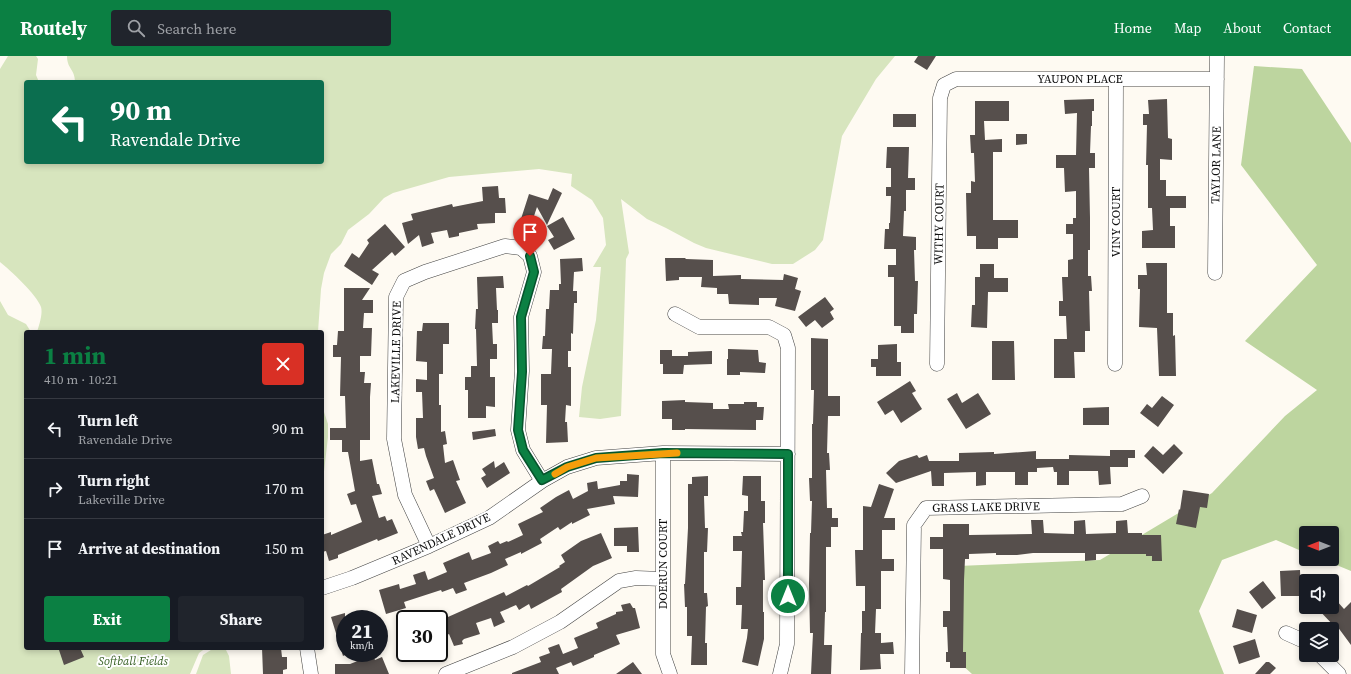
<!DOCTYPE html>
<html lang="en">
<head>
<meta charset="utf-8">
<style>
  body { margin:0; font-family:"Source Serif 4",serif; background:#20242c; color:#f1f3f6; height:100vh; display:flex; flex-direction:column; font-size:15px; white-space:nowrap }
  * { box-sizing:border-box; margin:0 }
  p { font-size:13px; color:#9ea1a6 }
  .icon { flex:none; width:22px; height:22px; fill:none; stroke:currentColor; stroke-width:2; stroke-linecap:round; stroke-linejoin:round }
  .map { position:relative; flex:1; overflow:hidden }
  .panel { position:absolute; left:24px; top:274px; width:300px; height:320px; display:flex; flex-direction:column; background:#171b24; border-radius:4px; box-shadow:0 2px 6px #0003 }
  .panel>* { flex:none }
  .hud { position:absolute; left:24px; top:24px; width:300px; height:84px; border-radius:4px; box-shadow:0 2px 6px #0003; background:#0b6e4f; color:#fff; overflow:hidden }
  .needle { width:26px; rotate:270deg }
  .buttons { position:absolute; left:1299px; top:470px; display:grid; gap:8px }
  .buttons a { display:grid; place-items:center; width:40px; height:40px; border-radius:4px; background:#171b24; box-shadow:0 2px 6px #0003; font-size:20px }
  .speed { position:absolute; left:336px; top:554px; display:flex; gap:8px; font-size:20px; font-weight:700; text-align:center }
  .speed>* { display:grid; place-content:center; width:52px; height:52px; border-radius:50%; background:#171b24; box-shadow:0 2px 6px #0003; line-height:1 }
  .speed small { font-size:10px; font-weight:400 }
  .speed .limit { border:2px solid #111; border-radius:6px; background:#fff; color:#111 }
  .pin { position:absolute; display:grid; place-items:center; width:34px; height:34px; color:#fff; margin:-41px -17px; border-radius:50% 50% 50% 0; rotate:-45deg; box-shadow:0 0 4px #0007 }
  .pin .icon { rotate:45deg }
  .me { position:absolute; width:44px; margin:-22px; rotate:0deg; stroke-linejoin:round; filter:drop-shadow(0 0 3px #0008) }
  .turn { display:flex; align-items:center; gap:14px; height:84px; padding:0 20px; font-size:18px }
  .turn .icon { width:52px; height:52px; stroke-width:2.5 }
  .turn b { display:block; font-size:28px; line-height:34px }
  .round { display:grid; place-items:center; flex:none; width:42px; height:42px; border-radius:4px; background:#20242c }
  .summary { display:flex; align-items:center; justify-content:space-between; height:68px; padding:0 20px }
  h1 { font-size:24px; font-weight:700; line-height:30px; color:#0b8043 }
  .button { display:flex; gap:8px; margin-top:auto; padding:8px 20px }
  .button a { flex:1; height:46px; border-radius:4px; background:#0b8043; color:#fff; font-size:16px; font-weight:700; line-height:46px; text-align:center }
  .button a+a { background:#20242c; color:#f1f3f6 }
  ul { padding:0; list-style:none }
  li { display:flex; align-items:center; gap:12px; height:60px; padding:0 20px; border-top:1px solid #363941 }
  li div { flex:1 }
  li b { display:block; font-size:15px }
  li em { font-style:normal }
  header { display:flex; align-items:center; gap:24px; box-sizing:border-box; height:56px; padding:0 20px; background:#0b8043; color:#fff }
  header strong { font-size:19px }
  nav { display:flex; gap:22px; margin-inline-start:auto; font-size:14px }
  .search { width:280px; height:36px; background:#20242c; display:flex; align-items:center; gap:10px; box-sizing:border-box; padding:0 14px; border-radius:4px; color:#9ea1a6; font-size:15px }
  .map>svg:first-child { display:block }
  .green { fill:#d7e5be }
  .forest { fill:#bdd59f }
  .building { fill:#564f4c }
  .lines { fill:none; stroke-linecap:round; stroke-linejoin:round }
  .minor-casing { stroke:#424242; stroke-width:15 }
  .minor { stroke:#fff; stroke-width:14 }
  .route-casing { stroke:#07532c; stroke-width:10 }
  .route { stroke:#0b8043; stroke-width:7 }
  .slow { stroke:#f59e0b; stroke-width:7 }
  .labels { text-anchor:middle; stroke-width:4; stroke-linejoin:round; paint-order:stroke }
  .street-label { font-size:12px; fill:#0f0f0f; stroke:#fff }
  .park-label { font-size:12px; font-style:italic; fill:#386125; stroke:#fff }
</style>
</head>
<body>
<header>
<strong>Routely</strong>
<div class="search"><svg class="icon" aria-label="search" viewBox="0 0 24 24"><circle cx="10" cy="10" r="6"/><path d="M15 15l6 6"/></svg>Search here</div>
<nav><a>Home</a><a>Map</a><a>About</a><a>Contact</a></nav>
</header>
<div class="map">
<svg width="1351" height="618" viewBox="0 0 1351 618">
  <rect width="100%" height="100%" fill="#fefaf2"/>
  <!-- green -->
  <path class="green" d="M8,0H36L38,3L36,19L39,26H26V106H322V26H75C75,13 67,13 67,0H895L876,23L842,80L823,184L815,194L793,208H772L706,192L694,187L666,172L647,163L621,143L629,197L626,203L621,360L600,363L579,361L582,331L596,264L601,211H593L606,189L603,162L592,144L571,130L572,118L539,113L449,121L393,137L384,142L369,158L348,174L341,188L331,198L324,217L321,233L318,276H37C39,269 43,258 41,251C37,239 10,214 0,206V13Z
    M0,245L8,259L26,268L31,276H26V592H206L199,597L190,618H0Z
    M322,350L328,368V381L322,433Z
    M214,592H225L229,600L231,618H196L203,599Z"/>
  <!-- forest -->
  <path class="forest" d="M1254,10L1302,13L1351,87V515L1322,503H1332V477H1306V497L1276,484L1222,504L1199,555L1224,618H972L948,596L958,510L1100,504L1212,437L1285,360L1317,334L1245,285L1317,209L1241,109Z"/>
  <!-- building -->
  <path class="building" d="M918,0H936L927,14L914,6Z
    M1094,43V55H1092V70H1091L1090,97H1095V112H1089L1090,162V194H1088V220H1091L1092,235H1089L1090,275H1085V296H1074L1075,322H1054V283H1067L1066,260H1059V245H1063L1062,221H1068V204L1073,203V178H1066V168H1073V162H1076V135L1065,136L1064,112H1056V99H1076L1077,57L1065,58L1064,44Z
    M1167,43L1168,82L1172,83V104L1160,103V124H1166V140H1186V152H1170V170H1175V192H1142V175L1153,174L1152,152H1148V109H1146L1147,69H1143V58H1149L1148,44Z
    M975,45H1009V65H984L985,84L1002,83V96H993V164H1018V182H998V193H976V180H967L966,137H971V125L975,126L974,97H971L970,79H975Z
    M893,58H916V71H893Z
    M1016,78H1027V88L1016,89Z
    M887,91H909L908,122H915V134H906V155H904L903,180L916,181V194H914L915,225H918L917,258H914V277H901V270H894V221H888V209H896V193H884L885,173H889V167H890L891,140H886V131H891V112H886Z
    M498,130L499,142H505L506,157H495V167L477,168L478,173L459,177V180L449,182L447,174L431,177L434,187L422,191L419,179L408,188L402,167L413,164L411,158L452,148L453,151L483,145L482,131Z
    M553,132L562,137L547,169L537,151L531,169L520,166L529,138L548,144Z
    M563,161L575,183L554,194L548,184L554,181L547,170Z
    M385,168L405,191L395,200L392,196L372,214L379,218L372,229L344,210L352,197L359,202L369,187L367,184Z
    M582,202L583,215L574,216L573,235H577V247H574L573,278L571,277V295H568V311H571V350L566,349L565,366H567L568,386L546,387L547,349H541V318H551L552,293H542L543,280H545L546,253H549L550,234H559V228H561L560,203Z
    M665,202H685L686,203L713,204V220L741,219V223L783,224L784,218L798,222L795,233L801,235L795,255L775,250L777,242H759V249L729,248L728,238H717V232L701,231L702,221H679V224L666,225Z
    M1146,207H1167V257H1173V280L1175,279L1176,320H1159L1157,272L1139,271L1140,233H1138V219H1147Z
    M980,208H994V222H1008V236H988L987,272L971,271L972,249H975V221H980Z
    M503,220L504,232H496L497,254H498V267H492L493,288H497V303H490V321H495V351L486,350V362H468V334H465V321H471V310H477L476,273H475L476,253H478L477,221Z
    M344,232H370L362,244H373V257H364L363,272H372L371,300H360V316H365L364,327H371L370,341V384H360V405L372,403L377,428H379L382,438L372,440L379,462L385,460L387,465L392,463L398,477L378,485L377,483L338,499V502L329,505L326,495L322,496V479L331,476V479L362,466L356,448L351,449L347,438L355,435L348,396H342V384H330V372H346L345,340H340L341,301H333V289H337L338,275H344Z
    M825,241L834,253L830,256L834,263L822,272L815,264L806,271L798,261Z
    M423,267H449V288H443V318H439V349H441V376L445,375L447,388L443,389L445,407L453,404L460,424L456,425L466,447L445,457L434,433L430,435L426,425L434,422L426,400L424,392L418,393L416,381V362H423L422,336H416V323L427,324V306L416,305L417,275H422Z
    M811,282L828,283V340H840V360H828L827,397H829L830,414H826L827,452H832V462H838V471H831V491H826V556H825L824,589H832L831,618H811L813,577H810L809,528L810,477H811L812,445H810L809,422H812V368H813L814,334H811Z
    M992,285H1014L1015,324H992Z
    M897,288V306H901V320H876V311H871V303H878V289Z
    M728,293L758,294L759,306L766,307L765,317L740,316V319H727V303H728Z
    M660,294H672V300H688V296L712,295V308L684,309L683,318H663V308H660Z
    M910,325L916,335L912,337L922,353L901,367L893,354L885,359L877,346Z
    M957,337L962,347L978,337L991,358L966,373L947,343Z
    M1162,340L1174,349L1158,371L1140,357L1147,348L1152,352Z
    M685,344V346L713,347V353H729L728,348H744V346H757V351H764L763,364H756V374L685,373V374H672V363H662V345Z
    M1109,351V369H1083V352Z
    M495,373L496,380L473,384L472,376Z
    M1174,388L1183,397L1163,418L1144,400L1153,390L1163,399Z
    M1110,394H1135V402H1128V411H1110L1111,428L1099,429L1098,415H1069V429H1057V416H1054L1053,411L1037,412V416H1028V429H1015V416H986V429L976,430V416L944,417V430H932L931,415L896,427L886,417L899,405L917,399L919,402L927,399L929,405H959V397L994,396V398L1036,395V403H1069V399L1110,400Z
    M494,405L495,412L504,406L510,417L487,432L481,422L486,419L482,413Z
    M627,418L639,419L638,441L613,440L615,448L587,453L590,459L572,468V466L560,474L558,471L540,483L542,487L521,498V496L505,503L508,509L491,517L464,527L467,534L456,538L453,532L442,536L441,534L404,546L406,552L386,558L379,534L399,528L400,533L416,528L413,519L425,515L428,524L447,516L443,507L469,496L472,504L491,497L488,490L498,485L500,488L507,485L508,486L523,479L518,468L543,456L540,452L556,441L569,434L573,443L588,435L587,427L597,425L598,433L620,429V425H627Z
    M708,420V440H704L705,472H708L707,496H704V537H707L708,550L706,551L705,587H707V609H691L692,580H687V551H685L684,528H685L688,472V428H692V421Z
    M743,420H761V445H765V467H763L765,524H763V556H764V583L758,610L742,606L747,582L748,573H741L742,549H736V531H741L742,495H733V480H742L741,476H743L744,455H748V440L742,439Z
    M879,428L894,433L884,462H895V474H882V503H894V515H881V553H876L875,577H881V587L893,586L894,598H880L881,613L860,614L861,577H862V555H865V530H856L855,494H863V450L871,451Z
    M1183,434L1209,438L1207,452L1200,451L1196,472L1176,468L1179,453L1180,454Z
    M1031,464H1043L1044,477L1074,478V465L1085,464L1086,478L1116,477V465L1127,464L1128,477H1142V479H1161L1162,505H1152V500H1146V498H1096V504L1085,505V497H1033L1017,499H996V497L969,498V503H965L964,524L963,596H966V612H950V606H946V596H948L947,571H943V555H950V524L943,523V493H930V481H943V468H969V479L1032,478Z
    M638,471L639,496H627V490H614V472Z
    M601,477L612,502L593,510L561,533L562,536L531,553L529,548L519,554L516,549L500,556L505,566L494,571L491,562L476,567L480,578L464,583L462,585L463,588L454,590L449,578L439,583V565L504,536L506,540L527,529L528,530L560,511L559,510L565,506L561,499L581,485Z
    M1300,514L1301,540H1281L1280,515Z
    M1263,525L1276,542L1262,553L1249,536Z
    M1336,544L1344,553L1351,546V589L1337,570L1335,571L1316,551H1332V548Z
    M630,547L633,552H635L640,572L616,579L620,588L594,599V601L573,610L571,606L556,612L559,618H512V617L541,606L539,601L550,597L548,592L559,588L563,598L578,592L574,582L598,572L596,567L616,558V556L623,555L621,549Z
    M1237,553L1257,559L1252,577L1232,571Z
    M345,557V599L343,600L331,561Z
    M1255,583L1260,601L1239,608L1233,590Z
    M64,592H80L84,601L64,609L59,594Z
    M262,592H281L282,601H287V613L283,614V618H263Z
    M373,599L375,604L382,601L389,618H335V608H350Z
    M633,606L642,618H616Z
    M1266,606H1269L1276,612L1270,618H1255Z"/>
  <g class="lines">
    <!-- minor casing -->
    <g class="minor-casing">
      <path id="minor" d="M1215,217L1217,0
        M675,258L699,271H769L784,279L788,292L787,588L780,618
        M937,308L940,42L944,29L956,23H1217
        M1115,308L1116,23
        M663,397V598L670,618
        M429,490L405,439L394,383L396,241L404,225L425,216L505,190L521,192L530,200L534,216L521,261L522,315L518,374L523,394L542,425
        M322,532L352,522L429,490L489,462L542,425L567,411L596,402L663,397L788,398
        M1286,577L1306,586
        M307,592L311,618
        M1320,599L1339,618
        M446,618L513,591L560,566L619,525L636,522L663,523
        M912,618L914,469L926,452L1122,448L1142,440"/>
    </g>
    <!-- minor -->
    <use href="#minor" class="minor"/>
  </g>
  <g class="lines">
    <!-- route casing -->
    <g class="route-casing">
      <path id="route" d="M530,200L534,216L521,261L522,316L518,374L523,394L542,424L567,411L596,402L663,397L788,398V540"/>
    </g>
    <!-- route -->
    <use href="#route" class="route"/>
    <!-- slow -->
    <path class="slow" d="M555,418L567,411L596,402L677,397"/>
  </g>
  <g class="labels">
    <!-- street labels -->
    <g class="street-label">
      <text x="1080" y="27">YAUPON PLACE</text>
      <text transform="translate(1216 109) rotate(-89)" y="4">TAYLOR LANE</text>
      <text transform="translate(1116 166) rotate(-90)" y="4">VINY COURT</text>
      <text transform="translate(939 168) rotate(-89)" y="4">WITHY COURT</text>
      <text transform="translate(396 296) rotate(-89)" y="4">LAKEVILLE DRIVE</text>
      <text transform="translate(986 451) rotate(-1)" y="4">GRASS LAKE DRIVE</text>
      <text transform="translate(441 483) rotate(-25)" y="4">RAVENDALE DRIVE</text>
      <text transform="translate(663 508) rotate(-90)" y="4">DOERUN COURT</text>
    </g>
    <!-- park labels -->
    <g class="park-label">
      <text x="133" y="609">Softball Fields</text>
    </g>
  </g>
</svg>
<div class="buttons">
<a><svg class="needle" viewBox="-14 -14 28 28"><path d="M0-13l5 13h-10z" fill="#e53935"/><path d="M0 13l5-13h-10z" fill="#9ea1a6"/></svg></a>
<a><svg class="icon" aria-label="sound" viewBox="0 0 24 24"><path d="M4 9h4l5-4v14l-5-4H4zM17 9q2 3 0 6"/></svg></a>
<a><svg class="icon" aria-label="layers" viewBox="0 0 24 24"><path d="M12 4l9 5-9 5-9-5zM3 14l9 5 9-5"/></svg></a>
</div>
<div class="speed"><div>21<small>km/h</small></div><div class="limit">30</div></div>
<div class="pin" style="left:530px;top:200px;background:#d93025"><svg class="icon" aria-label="arrive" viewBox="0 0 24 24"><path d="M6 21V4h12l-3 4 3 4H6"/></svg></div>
<svg class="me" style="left:788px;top:540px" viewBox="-20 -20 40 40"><circle r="17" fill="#0b8043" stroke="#fff" stroke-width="3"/><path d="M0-11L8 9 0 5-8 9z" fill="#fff"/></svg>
<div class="hud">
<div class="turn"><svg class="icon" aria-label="left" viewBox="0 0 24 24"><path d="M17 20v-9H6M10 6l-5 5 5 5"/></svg><div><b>90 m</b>Ravendale Drive</div></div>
</div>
<section class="panel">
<div class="summary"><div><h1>1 min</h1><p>410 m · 10:21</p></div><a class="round" style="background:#d93025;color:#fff"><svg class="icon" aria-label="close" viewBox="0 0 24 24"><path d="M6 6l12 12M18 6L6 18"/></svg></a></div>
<ul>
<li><svg class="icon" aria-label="left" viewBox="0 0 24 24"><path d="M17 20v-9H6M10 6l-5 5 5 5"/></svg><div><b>Turn left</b><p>Ravendale Drive</p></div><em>90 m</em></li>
<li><svg class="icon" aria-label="right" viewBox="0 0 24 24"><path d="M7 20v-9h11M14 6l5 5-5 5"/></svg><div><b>Turn right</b><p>Lakeville Drive</p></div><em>170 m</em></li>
<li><svg class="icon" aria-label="arrive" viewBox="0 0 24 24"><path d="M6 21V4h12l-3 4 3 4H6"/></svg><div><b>Arrive at destination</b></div><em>150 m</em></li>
</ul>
<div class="button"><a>Exit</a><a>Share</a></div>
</section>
</div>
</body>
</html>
